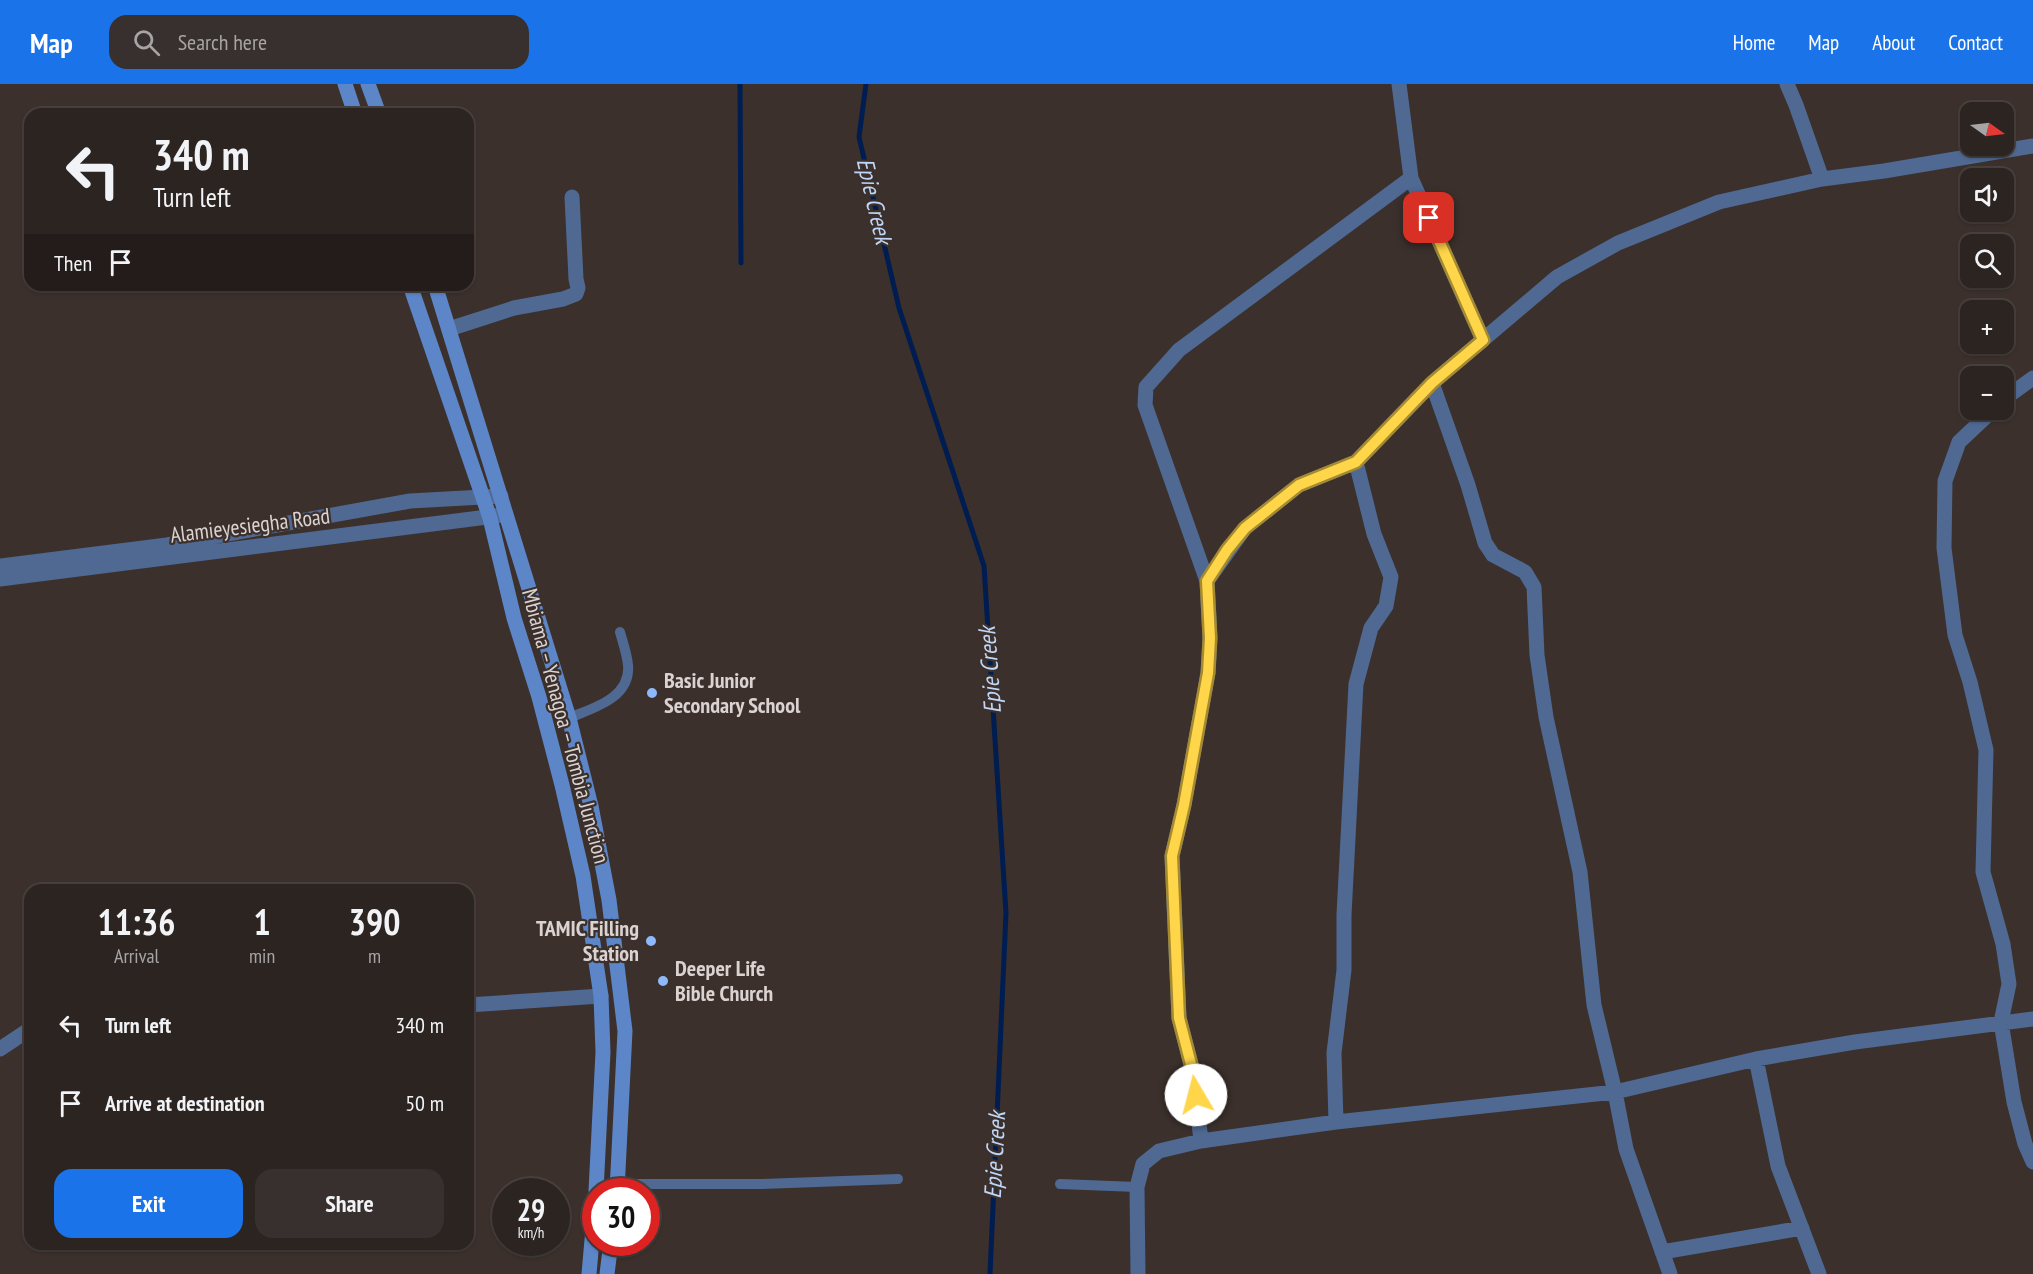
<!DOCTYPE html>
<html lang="en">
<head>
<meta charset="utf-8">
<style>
  body { margin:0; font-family:"PT Sans Narrow",sans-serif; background:#38302e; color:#f1f3f6; height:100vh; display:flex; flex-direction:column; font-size:22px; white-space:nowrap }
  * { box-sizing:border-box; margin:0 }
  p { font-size:20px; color:#a6a4a5 }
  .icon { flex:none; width:33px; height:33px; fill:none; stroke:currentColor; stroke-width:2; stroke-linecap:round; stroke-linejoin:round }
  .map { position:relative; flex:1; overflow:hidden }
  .sheet { position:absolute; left:24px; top:800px; width:450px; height:366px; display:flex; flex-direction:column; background:#2c2421; border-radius:18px; box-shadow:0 2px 4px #0004,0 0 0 2px #48413f }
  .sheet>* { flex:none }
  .guide { position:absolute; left:24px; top:24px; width:450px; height:183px; border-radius:18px; box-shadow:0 2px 4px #0004,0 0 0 2px #48413f; background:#2c2421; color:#f1f3f6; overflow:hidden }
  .needle { width:39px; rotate:104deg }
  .tools { position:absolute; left:1960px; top:18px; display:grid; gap:12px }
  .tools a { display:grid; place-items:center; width:54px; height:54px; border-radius:12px; background:#2c2421; box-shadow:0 2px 4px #0004,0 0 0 2px #48413f; font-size:30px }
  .speed { position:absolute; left:492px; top:1094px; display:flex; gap:12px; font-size:30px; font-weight:700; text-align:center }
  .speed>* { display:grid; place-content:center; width:78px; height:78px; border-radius:50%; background:#2c2421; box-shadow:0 2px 4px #0004,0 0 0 2px #48413f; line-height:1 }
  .speed small { font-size:15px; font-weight:400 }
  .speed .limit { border:9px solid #d22; background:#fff; color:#111 }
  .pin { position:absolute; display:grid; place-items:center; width:51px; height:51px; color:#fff; margin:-26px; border-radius:12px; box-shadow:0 3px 9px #0006 }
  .me { position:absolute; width:66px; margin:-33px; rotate:352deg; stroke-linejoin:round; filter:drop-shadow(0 0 4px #0008) }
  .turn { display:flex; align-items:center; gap:21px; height:126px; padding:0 30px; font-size:27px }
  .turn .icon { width:78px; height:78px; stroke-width:2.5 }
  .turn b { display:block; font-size:42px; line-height:51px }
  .then { display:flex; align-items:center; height:57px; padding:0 30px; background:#0003; gap:12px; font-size:22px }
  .eta { display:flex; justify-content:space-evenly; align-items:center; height:102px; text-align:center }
  .eta b { font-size:36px; font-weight:600; line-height:42px }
  .cta { display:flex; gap:12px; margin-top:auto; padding:12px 30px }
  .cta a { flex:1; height:69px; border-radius:18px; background:#1a73e8; color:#fff; font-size:24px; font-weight:600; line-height:69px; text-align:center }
  .cta a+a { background:#38302e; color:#f1f3f6 }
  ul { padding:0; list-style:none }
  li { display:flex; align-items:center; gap:18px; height:78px; padding:0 30px }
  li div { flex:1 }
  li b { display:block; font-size:22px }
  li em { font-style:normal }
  header { display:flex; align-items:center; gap:36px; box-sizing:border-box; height:84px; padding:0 30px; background:#1a73e8; color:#fff }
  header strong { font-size:28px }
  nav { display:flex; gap:33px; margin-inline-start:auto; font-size:21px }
  .search { width:420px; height:54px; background:#38302e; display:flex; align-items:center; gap:15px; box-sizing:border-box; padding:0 21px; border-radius:18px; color:#a6a4a5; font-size:22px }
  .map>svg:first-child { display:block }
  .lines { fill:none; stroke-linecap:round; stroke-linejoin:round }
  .stream { stroke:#001d51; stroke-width:5 }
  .service { stroke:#4f6992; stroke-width:10 }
  .minor { stroke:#4f6992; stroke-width:15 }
  .tertiary { stroke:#4f6992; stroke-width:15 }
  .secondary { stroke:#5c86c8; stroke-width:15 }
  .route-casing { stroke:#a68a30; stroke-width:15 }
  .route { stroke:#ffd54a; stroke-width:10 }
  .poi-dot { fill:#8db9fc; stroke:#3b302c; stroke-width:2 }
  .labels { text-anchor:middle; stroke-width:4.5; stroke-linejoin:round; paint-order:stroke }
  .street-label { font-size:22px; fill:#dbd3d1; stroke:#3b302c }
  .poi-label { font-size:22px; font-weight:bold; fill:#dbd3d1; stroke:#3b302c; text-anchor:start }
  .water-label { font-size:24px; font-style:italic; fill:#c0d6f7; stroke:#3b302c }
</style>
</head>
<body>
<header>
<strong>Map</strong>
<div class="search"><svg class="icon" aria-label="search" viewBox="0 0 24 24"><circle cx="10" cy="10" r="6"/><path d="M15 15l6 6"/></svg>Search here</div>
<nav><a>Home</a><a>Map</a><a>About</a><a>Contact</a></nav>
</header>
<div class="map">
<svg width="2033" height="1190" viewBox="0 0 2033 1190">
  <rect width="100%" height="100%" fill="#3b302c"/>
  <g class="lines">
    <!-- stream -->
    <path class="stream" d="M740,0L741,179
      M866,0L859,53L899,224L984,482L1006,829L990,1190"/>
    <!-- service -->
    <path class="service" d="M569,634C593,624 631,614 628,581C627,570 623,559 620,548
      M618,1100H762L898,1095
      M1060,1100L1137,1103"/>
    <!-- minor -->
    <path class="minor" d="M1399,0L1411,94L1483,256
      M1787,0L1796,21L1822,95
      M449,245L514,224L563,215L576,210L578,204L576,195L572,113
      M1432,299L1468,401L1485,459L1493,471L1525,488L1534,503L1537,571L1546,633L1580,788L1594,921L1615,1008L1626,1065L1670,1190
      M2004,315L2033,294
      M1993,326L1959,358L1945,397L1944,464L1955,551L1970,598L1986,666L1983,788L2003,860L2009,900L2001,938L2014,1018L2025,1060L2033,1078
      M1207,497L1245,444L1299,401L1356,378L1432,299L1557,193L1618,159L1719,118L1822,95L1884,87L2033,62
      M468,921L601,912
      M0,965L30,945
      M1756,975L1778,1082L1819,1190
      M1336,1038L1334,969L1344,886V831L1356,600L1371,544L1386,522L1391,493L1374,450L1356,378
      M1201,1057L1193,988L1179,934L1172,772L1184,721L1208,589L1210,554L1207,497L1145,321L1146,303L1179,266L1411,94
      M1662,1168L1802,1144
      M1138,1190L1137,1103L1143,1080L1159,1067L1201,1057L1336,1038L1615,1008L1756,975L1855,958L2033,935"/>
    <!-- tertiary -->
    <path class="tertiary" d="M0,482L167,461L410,417L501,412
      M0,495L503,431"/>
    <!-- secondary -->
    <path class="secondary" d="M345,0L355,30
      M368,0L379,30
      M410,201L490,434L514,534L539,613L562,701L583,792L601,912L603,968L596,1107
      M435,201L569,634L591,722L609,816L625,947L617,1107
      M589,1190L596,1111
      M607,1190L611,1158"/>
  </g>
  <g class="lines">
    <!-- route casing -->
    <g class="route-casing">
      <path id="route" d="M1196,1011L1193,988L1179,934L1172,772L1184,721L1208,589L1210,554L1207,497L1227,466L1245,444L1299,401L1356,378L1432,299L1483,256L1429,134"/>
    </g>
    <!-- route -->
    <use href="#route" class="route"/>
  </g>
  <!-- markers -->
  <g class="poi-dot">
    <circle cx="652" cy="609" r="6"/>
    <circle cx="651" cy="857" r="6"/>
    <circle cx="663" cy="897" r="6"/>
  </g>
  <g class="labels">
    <!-- street labels -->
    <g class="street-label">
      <text transform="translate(250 441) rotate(-7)" y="8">Alamieyesiegha Road</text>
      <text transform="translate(566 642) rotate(75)" y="8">Mbiama – Yenagoa – Tombia Junction</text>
    </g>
    <!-- poi labels -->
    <g class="poi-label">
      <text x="664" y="604">Basic Junior<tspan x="664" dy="25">Secondary School</tspan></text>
      <text x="639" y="852" text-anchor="end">TAMIC Filling<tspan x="639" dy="25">Station</tspan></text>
      <text x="675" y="892">Deeper Life<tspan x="675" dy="25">Bible Church</tspan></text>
    </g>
    <!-- water labels -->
    <g class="water-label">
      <text transform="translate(874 117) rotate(77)" y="8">Epie Creek</text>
      <text transform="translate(990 586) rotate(-94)" y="8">Epie Creek</text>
      <text transform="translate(995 1071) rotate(-87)" y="8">Epie Creek</text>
    </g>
  </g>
</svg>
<div class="tools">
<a><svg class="needle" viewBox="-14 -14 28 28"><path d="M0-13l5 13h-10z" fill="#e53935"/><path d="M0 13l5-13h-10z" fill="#a6a4a5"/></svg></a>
<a><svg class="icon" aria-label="sound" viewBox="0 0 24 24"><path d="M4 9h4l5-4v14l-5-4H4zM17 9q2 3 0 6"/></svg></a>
<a><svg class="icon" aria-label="search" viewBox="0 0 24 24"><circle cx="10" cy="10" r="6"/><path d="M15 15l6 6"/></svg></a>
<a>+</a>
<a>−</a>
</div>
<div class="speed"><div>29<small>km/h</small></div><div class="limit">30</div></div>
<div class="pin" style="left:1429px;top:134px;background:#d93025"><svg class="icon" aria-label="arrive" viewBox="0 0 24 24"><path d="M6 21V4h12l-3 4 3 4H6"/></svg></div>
<svg class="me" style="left:1196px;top:1011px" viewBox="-20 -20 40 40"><circle r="19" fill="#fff"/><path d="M0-13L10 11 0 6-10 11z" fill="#ffd54a"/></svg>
<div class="guide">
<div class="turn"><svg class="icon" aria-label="left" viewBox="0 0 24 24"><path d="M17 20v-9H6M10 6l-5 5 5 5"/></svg><div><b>340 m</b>Turn left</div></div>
<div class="then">Then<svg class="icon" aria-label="arrive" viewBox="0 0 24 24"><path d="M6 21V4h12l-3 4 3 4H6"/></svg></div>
</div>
<section class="sheet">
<div class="eta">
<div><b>11:36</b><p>Arrival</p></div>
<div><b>1</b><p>min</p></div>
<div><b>390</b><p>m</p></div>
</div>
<ul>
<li><svg class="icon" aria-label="left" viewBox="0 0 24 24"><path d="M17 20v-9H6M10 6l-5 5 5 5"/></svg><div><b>Turn left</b></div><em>340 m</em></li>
<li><svg class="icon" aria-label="arrive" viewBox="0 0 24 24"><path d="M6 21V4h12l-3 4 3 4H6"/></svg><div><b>Arrive at destination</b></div><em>50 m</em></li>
</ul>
<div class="cta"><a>Exit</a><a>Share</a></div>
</section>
</div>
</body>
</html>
